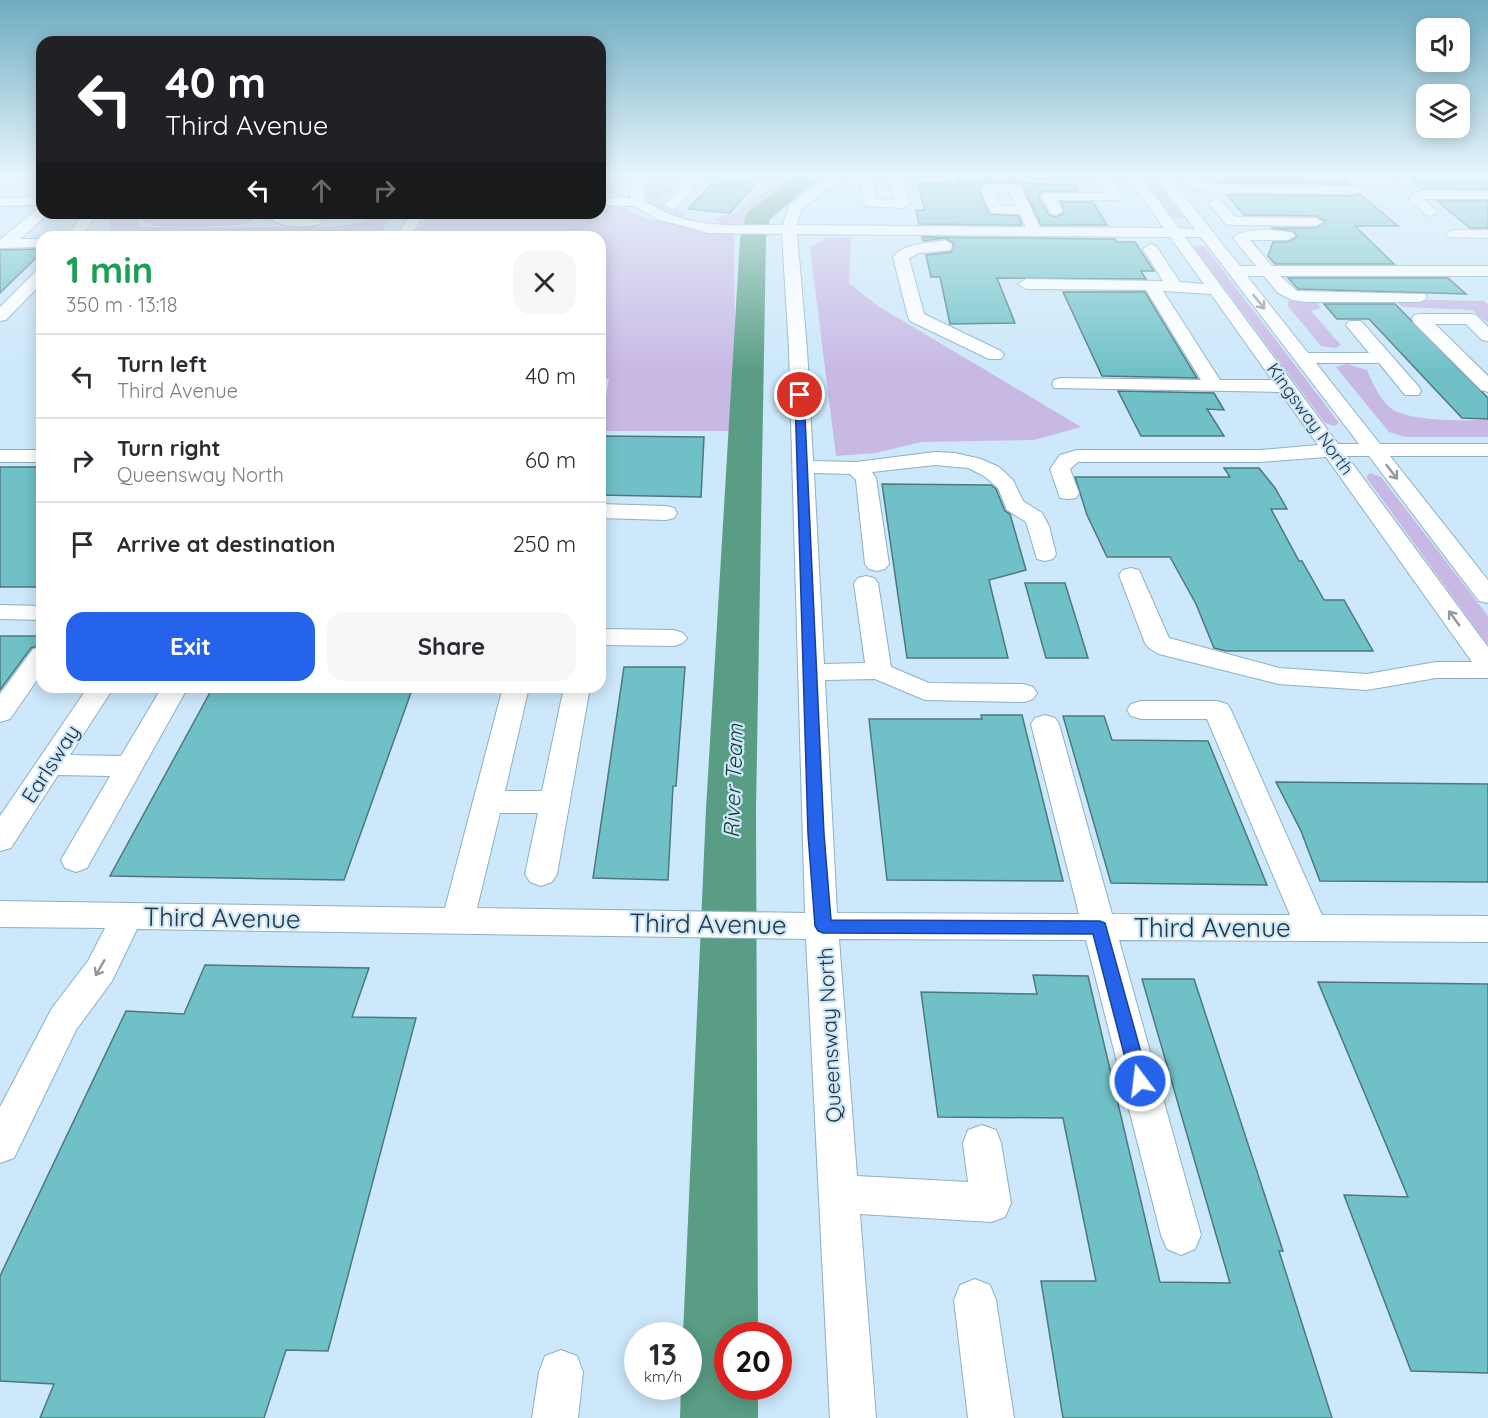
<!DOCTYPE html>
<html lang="en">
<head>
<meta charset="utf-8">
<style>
  body { margin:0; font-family:Quicksand,sans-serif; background:#f7f7f7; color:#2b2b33; height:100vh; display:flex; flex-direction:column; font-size:22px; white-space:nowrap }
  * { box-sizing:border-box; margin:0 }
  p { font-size:20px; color:#7c7c81 }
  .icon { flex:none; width:33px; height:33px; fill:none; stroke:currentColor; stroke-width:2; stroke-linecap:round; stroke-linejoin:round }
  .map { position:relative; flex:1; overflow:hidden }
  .side { position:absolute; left:36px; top:231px; width:570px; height:462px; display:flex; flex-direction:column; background:#fff; border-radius:18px; box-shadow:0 3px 15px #0003 }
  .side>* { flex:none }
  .top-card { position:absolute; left:36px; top:36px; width:570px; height:183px; border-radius:18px; box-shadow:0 3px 15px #0003; background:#202124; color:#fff; overflow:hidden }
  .tools { position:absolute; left:1416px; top:18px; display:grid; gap:12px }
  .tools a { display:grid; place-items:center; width:54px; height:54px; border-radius:12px; background:#fff; box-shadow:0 3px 15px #0003; font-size:30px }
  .speed { position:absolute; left:624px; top:1322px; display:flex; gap:12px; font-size:30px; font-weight:700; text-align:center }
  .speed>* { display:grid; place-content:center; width:78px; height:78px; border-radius:50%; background:#fff; box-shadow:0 3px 15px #0003; line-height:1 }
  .speed small { font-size:15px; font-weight:400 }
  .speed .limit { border:9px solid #d22; background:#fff; color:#111 }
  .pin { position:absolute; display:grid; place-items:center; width:51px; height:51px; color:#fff; margin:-26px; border:3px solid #fff; border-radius:50%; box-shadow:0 2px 6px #0007 }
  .me { position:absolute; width:66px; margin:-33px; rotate:345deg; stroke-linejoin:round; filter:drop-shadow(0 0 4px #0008) }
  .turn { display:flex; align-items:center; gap:21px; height:126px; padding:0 30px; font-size:27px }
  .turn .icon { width:78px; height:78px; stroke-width:2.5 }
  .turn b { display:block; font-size:42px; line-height:51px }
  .lanes { display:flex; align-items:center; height:57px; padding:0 30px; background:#0003; justify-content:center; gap:30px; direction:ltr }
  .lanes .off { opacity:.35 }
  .round { display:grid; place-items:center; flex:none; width:63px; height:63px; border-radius:18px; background:#f7f7f7 }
  .head { display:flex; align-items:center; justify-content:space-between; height:102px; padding:0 30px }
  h1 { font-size:36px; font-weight:800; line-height:45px; color:#1e9e55 }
  .cta { display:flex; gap:12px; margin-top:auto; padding:12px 30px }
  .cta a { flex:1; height:69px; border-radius:18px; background:#2563eb; color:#fff; font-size:24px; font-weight:800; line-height:69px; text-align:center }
  .cta a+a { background:#f7f7f7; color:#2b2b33 }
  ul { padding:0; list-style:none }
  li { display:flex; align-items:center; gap:18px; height:84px; padding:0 30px; border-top:2px solid #e1e1e2 }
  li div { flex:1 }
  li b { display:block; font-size:22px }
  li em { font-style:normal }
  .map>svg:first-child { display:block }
  .green { fill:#c8b8e4 }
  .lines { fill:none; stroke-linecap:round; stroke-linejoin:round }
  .river { fill:#589d84; fill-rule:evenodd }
  .building { fill:#6fc1c7; stroke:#4d787c; stroke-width:1.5 }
  .minor-casing { stroke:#8eb0c5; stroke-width:2 }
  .minor { fill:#fff; fill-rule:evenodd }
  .oneway { stroke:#92999e }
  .route { fill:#2563eb; stroke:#184099; stroke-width:1.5 }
  .labels { text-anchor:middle; stroke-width:4.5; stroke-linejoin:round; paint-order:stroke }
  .far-street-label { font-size:18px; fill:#25333c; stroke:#cce8fa }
  .street-label { font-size:21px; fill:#25333c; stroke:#cce8fa }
  .water-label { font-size:22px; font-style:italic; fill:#16372c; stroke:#cce8fa }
  .near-street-label { font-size:26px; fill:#25333c; stroke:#cce8fa }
</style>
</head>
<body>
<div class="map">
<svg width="1488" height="1418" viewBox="0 0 1488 1418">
  <rect width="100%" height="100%" fill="#cce8fa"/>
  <!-- green -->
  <path class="green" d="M616,173H635L622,196L608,194L607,188H600V183L611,182Z
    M779,173H795L794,180L743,224H723L714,221L721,216L737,213L747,203L775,185L776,175Z
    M1138,173H1151L1185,219L1170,218Z
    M654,175L672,177L668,184L673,191L660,198L664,206L687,212L681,218L661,211L647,201L645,188Z
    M619,205L646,219L734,232L736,431H600L609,379H600V237L413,236L430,214L602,218L607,206Z
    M110,213H135L140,227H183L155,226L144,222L145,213H258L247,224L185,228L333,227L364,222L373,213H392L383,230L367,234L343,237L110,233Z
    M851,237L849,283L878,306L1081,427L1034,440L922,442L875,453L836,456L810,248L826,238Z
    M1198,245L1205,247L1339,423L1334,426L1325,423L1194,247Z
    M1392,299L1484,301L1488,305V323L1472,310L1403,307Z
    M1315,300L1321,308L1311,311L1341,345L1336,348L1321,346L1288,306V301Z
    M1347,364L1367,370C1372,382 1379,397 1388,406C1406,423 1464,420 1488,420V437H1405L1389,432L1336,367Z
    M1370,473L1381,477L1488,616V645L1366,477Z"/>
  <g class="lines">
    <!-- river -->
    <path class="river" d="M800,173H825L770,219L766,239L756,809L758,1335H728V1386H758V1418H680L681,1386H688V1335H683L706,809L740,239L746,216L749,211Z"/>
  </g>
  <!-- building -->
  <path class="building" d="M732,173L762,176L730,213L688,209L712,184L721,185Z
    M1208,173H1336L1349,184L1216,183Z
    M1410,173H1488V189H1421L1411,181L1414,178Z
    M957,178H1017L1019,183L1075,185L1078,191L1041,192L1039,197L1049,215L1056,217L1064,213L1061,202H1093L1107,225H1041L1022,184L987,182L978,189L989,214L1019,216L1022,225L919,224L916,210H925L917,183L959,184Z
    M1360,194L1398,226H1355L1394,264H1275L1268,256L1273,242H1288L1297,237L1293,231L1271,228H1316L1325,221L1316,216L1244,215L1227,195L1355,196Z
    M1437,201H1488V228H1470Z
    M922,237L1115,239L1117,242H1135L1154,271H1141L1146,279L997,278L1015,323L950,324L940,277H931L926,255L951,252L954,243L945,238L923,241Z
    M42,249V252L0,293V250Z
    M1288,278H1448L1466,294L1298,289Z
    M1063,292H1145L1197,378L1102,376Z
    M1324,304H1395L1488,398V419L1462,418L1369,319H1337Z
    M1118,391L1214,393L1224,410L1207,409L1224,436H1141Z
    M600,436L704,437L701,497L600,495Z
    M0,467H42V587H0Z
    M1224,468H1259L1275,488L1287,509H1271L1299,561H1302L1324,600H1344L1373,651H1226L1214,648L1196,604L1170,557H1107L1087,515L1075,477H1230Z
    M882,484L991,485L996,489L1005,511L1010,514L1026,570L989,580L1008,658H907Z
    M1025,583H1065L1088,658H1046Z
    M0,636H42V645L31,648L0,690Z
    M624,667H685L676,786H673L668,880L593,878Z
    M213,687H413L344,880L110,876Z
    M981,715H1022L1063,881L887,880L869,719H982Z
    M1063,716H1104L1112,740L1208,741L1267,885L1111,883Z
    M1276,782L1488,784V882L1320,881L1301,831Z
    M205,965L369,968L352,1017L416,1018L328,1351L286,1350L264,1418H40L54,1384L0,1381V1276L126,1011L184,1014Z
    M1033,975L1088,976L1160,1282L1230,1283L1142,979H1194L1283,1251H1279L1332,1418H1063L1041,1281H1096L1063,1118L938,1117L921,992L1037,994Z
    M1318,982L1488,984V1373L1411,1371L1344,1195L1408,1197Z"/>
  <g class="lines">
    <!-- minor casing -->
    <g class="minor-casing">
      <path id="minor" d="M638,173H652L644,186V200C685,230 735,225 783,225L789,205L833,173H848L801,210L797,225L1026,227L1020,214L991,213L980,188L987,184L1020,185L1040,227L1164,228L1125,174L1124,177L1112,178L1122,195L1118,200H1057L1063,211L1056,215L1051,214L1041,196L1043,193H1107L1099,178H1034L1027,174L1138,173L1179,228L1195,229L1152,173H1166L1240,266H1256L1233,238C1244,227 1278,229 1293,233L1295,236L1288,240H1250L1272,266H1488V276H1280L1297,291L1425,294L1427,297L1425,300L1419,302H1305L1292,300L1278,293L1264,276H1247L1308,353H1369L1346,325L1349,321H1361L1419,387L1421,391L1419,395H1405L1379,363H1316L1380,444H1488V456H1390L1488,580V603L1479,601L1369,456H1347L1488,647V678H1436L1367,690L1279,684L1159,654L1149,648L1145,643L1119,575L1123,570L1131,568L1139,570L1169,638L1279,668L1367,674L1436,662H1472L1326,457L1260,462H1078L1070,469L1079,493L1076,498L1068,499L1060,498L1050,469L1060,455L1077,450H1260L1318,445L1280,392L1054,388L1052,384L1054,380L1061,378L1201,380L1146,290L1026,289L1018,284L1026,279L1163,281L1143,249L1151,244L1156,246L1180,282L1204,284L1170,237L797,234L807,349L813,461L856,462L935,452L955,453L981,459L999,467L1013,480L1023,501L1042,513L1049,526L1056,554L1053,559L1045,561L1037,559L1026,522L1007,510L998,488L984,476L968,468L935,465L872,472L876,478L889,564L885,569L877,571L869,569L865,564L856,480L850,474L814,473L824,664L865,663L854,583L858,578L866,576L874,578L878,583L891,667L929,683L1024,684L1033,687L1037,693L1033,699L1024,702L925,700L875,679L825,680L837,913L1079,914L1031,724L1035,718L1045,715L1055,718L1059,724L1112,914L1290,915L1207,719H1141L1131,716L1127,710L1131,704L1141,701H1217L1227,704L1231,710L1322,915L1488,916V942L1119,940L1201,1235L1195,1249L1181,1255L1167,1249L1161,1235L1086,940L839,939L857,1176L968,1182L963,1143L968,1130L982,1125L996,1130L1001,1143L1011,1203L1005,1217L991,1222L860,1214L876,1418H830L806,939L137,929L112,981L76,1030L14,1158L0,1163V1107L52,1008L88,961L105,928L0,927V901L445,908L503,687H529L505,791H542L564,687H590L557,874L552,882L541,886L530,882L525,874L538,813H500L477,908L805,913L789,349L782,234L708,233L657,219L634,206L600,205V197L630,198V186ZM995,192H1010L1016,206H1001ZM1185,237H1201L1359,444H1338ZM1163,291L1211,294L1272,380H1220Z
        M670,173H703L705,175L676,208L671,209L664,205L688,178L672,176Z
        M887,173H901L910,204L903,208L865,206L860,179L867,175L874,179L876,199L895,200Z
        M1180,173H1194L1200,181L1212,185L1355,186L1362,190L1355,194L1211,193L1190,187Z
        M1392,173H1407L1412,178L1405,182Z
        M1429,190L1488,191V199H1424L1438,212L1431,216L1426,215L1409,199L1413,193Z
        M42,197V205L0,206V198Z
        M1215,199L1220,200L1235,217L1316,218L1323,222L1316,226L1231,225L1226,224L1208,203Z
        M42,208V213H48L47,215L20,239H42V247L0,248V240L37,209Z
        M84,213H98L81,237H66Z
        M278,213H293L291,216L316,218L323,222C316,229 279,227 272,220Z
        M412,213H426L409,237H395Z
        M1453,230H1488V238L1448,237L1446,234Z
        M117,233H150L157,237H110Z
        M945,240L952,244L951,250L919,253L909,258L924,314L1001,351L1004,355L1001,359H989L910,321L908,317L893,257C905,242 929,244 945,240Z
        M42,269V283L6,320L0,321V307L36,271Z
        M1420,314H1470L1476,315L1488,327V341L1482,340L1466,324H1435L1488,376V392L1481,390L1414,323L1412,319L1414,315Z
        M0,450H42V462H0Z
        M600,504L666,506L674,508L677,513L674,518L666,520L600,518Z
        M0,605L42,606V620L0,619Z
        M600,629L674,630L683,633L687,638L683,643L674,646L600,645Z
        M42,647V673L10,719L0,722V694L33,649Z
        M88,687H114L70,755L121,756L162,687H188L87,868L76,872L65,868L61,860L110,776L58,775L11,848L0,851V816Z
        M975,1279L990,1285L996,1300L1014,1418H968L954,1300L960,1285Z
        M561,1350L577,1356L583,1372L578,1418H532L539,1372L545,1356Z"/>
    </g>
    <!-- minor -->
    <use href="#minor" class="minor"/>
  </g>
  <!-- one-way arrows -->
  <defs><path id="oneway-shaft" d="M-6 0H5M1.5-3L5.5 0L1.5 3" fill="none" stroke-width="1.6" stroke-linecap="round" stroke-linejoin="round" transform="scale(1.5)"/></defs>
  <g class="oneway">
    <use href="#oneway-shaft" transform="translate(1259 302) rotate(51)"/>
    <use href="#oneway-shaft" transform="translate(1392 472) rotate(52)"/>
    <use href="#oneway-shaft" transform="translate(1454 618) rotate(-126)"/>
    <use href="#oneway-shaft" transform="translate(100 968) rotate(120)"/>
  </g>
  <!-- sky -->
  <linearGradient id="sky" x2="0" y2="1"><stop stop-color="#6eabc0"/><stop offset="0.47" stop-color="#e8f5fd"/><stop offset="1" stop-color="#e8f5fd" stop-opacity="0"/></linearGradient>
  <rect width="1488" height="372" fill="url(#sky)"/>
  <!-- route -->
  <path class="route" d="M800,392L804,395L824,834L831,920L1100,921L1105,923L1149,1081L1147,1087L1140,1090L1134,1087L1131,1081L1093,934L823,933L818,931L815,926L808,834L795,395Z"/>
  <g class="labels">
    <!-- far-street labels -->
    <g class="far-street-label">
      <text transform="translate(1310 419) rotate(54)" y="6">Kingsway North</text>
    </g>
    <!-- street labels -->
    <g class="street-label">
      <text transform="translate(51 764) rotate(-57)" y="7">Earlsway</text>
      <text transform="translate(830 1035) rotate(-93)" y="7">Queensway North</text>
    </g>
    <!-- water labels -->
    <g class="water-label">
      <text transform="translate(733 781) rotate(-88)" y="8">River Team</text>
    </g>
    <!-- near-street labels -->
    <g class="near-street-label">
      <text transform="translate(222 918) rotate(1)" y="9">Third Avenue</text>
      <text transform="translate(708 924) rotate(1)" y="9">Third Avenue</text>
      <text x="1212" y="937">Third Avenue</text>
    </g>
  </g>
</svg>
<div class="tools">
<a><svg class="icon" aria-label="sound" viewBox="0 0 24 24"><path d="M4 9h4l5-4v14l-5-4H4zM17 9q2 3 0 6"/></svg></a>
<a><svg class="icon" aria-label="layers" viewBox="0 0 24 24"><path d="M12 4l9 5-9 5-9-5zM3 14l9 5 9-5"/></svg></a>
</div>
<div class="speed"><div>13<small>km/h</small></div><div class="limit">20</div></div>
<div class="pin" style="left:800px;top:395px;background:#d93025"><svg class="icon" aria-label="arrive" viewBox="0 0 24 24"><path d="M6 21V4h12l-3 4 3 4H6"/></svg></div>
<svg class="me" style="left:1140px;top:1081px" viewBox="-20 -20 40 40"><circle r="17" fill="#2563eb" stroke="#fff" stroke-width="3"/><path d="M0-11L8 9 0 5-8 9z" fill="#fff"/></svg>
<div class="top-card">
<div class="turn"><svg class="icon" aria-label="left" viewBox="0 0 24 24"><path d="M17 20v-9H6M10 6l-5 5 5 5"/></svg><div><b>40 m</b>Third Avenue</div></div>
<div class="lanes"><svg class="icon" aria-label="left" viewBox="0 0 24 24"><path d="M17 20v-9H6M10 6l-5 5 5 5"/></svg><svg class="icon off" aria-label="ahead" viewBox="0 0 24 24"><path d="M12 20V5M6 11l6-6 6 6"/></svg><svg class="icon off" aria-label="right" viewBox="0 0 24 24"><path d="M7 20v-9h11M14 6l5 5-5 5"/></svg></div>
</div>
<section class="side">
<div class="head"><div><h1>1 min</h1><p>350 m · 13:18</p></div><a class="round"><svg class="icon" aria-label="close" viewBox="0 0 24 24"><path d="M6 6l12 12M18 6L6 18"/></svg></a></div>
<ul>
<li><svg class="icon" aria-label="left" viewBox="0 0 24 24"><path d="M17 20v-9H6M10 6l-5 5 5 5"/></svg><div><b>Turn left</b><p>Third Avenue</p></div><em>40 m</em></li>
<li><svg class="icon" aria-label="right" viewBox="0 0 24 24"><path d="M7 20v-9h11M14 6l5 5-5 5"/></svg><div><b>Turn right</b><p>Queensway North</p></div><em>60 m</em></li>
<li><svg class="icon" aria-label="arrive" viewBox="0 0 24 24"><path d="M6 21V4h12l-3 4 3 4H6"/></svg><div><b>Arrive at destination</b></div><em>250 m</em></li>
</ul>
<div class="cta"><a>Exit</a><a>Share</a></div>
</section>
</div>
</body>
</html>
